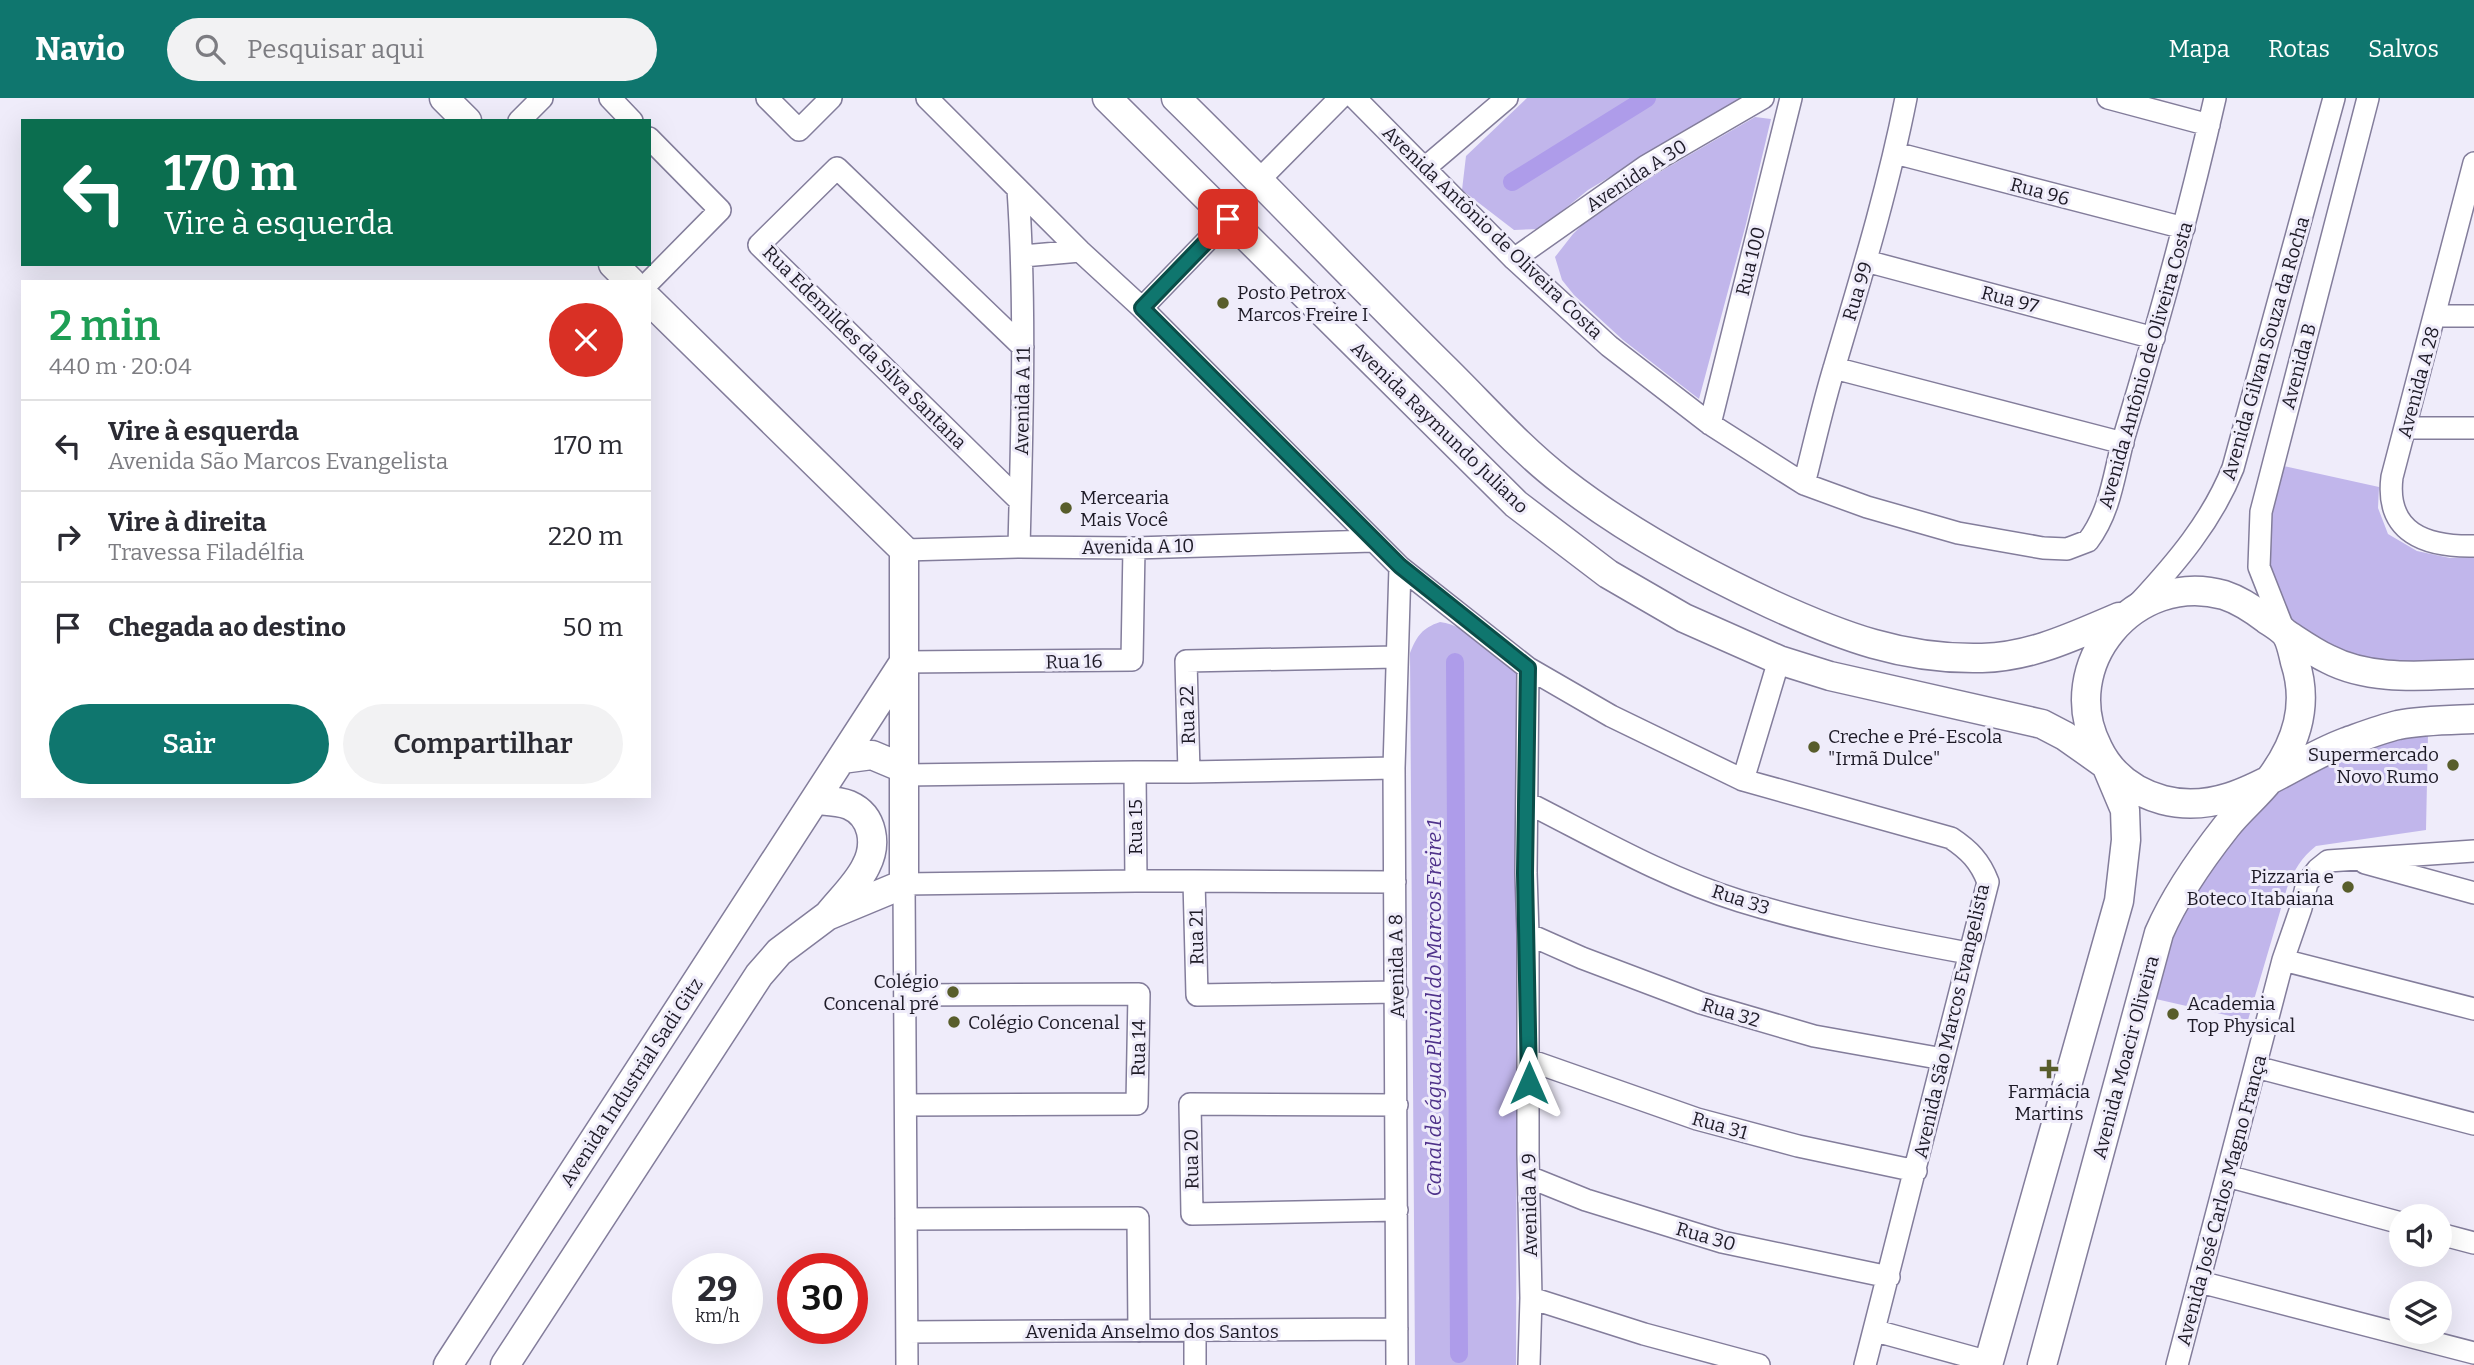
<!DOCTYPE html>
<html lang="pt">
<head>
<meta charset="utf-8">
<style>
  body { margin:0; font-family:Bitter,serif; background:#f2f2f3; color:#2b2b33; height:100vh; display:flex; flex-direction:column; font-size:26px; white-space:nowrap }
  * { box-sizing:border-box; margin:0 }
  p { font-size:23px; color:#7c7c81 }
  .icon { flex:none; width:38px; height:38px; fill:none; stroke:currentColor; stroke-width:2; stroke-linecap:round; stroke-linejoin:round }
  .map { position:relative; flex:1; overflow:hidden }
  .drawer { position:absolute; left:21px; top:182px; width:630px; height:518px; display:flex; flex-direction:column; background:#fff; border-radius:0px; box-shadow:0 7px 28px #0002 }
  .drawer>* { flex:none }
  .hud { position:absolute; left:21px; top:21px; width:630px; height:147px; border-radius:0px; box-shadow:0 7px 28px #0002; background:#0b6e4f; color:#fff; overflow:hidden }
  .tools { position:absolute; left:2389px; top:1106px; display:grid; gap:14px }
  .tools a { display:grid; place-items:center; width:63px; height:63px; border-radius:50%; background:#fff; box-shadow:0 7px 28px #0002; font-size:35px }
  .speed { position:absolute; left:672px; top:1155px; display:flex; gap:14px; font-size:35px; font-weight:700; text-align:center }
  .speed>* { display:grid; place-content:center; width:91px; height:91px; border-radius:50%; background:#fff; box-shadow:0 7px 28px #0002; line-height:1 }
  .speed small { font-size:18px; font-weight:400 }
  .speed .limit { border:10px solid #d22; background:#fff; color:#111 }
  .pin { position:absolute; display:grid; place-items:center; width:60px; height:60px; color:#fff; margin:-30px; border-radius:14px; box-shadow:0 4px 10px #0006 }
  .me { position:absolute; width:77px; margin:-38px; rotate:0deg; stroke-linejoin:round; filter:drop-shadow(0 0 5px #0008) }
  .turn { display:flex; align-items:center; gap:24px; height:147px; padding:0 28px; font-size:32px }
  .turn .icon { width:91px; height:91px; stroke-width:2.5 }
  .turn b { display:block; font-size:49px; line-height:60px }
  .round { display:grid; place-items:center; flex:none; width:74px; height:74px; border-radius:37px; background:#f2f2f3 }
  .head { display:flex; align-items:center; justify-content:space-between; height:119px; padding:0 28px }
  h1 { font-size:42px; font-weight:600; line-height:52px; color:#1e9e55 }
  .action { display:flex; gap:14px; margin-top:auto; padding:14px 28px }
  .action a { flex:1; height:80px; border-radius:42px; background:#0f766e; color:#fff; font-size:28px; font-weight:600; line-height:80px; text-align:center }
  .action a+a { background:#f2f2f3; color:#2b2b33 }
  ul { padding:0; list-style:none }
  li { display:flex; align-items:center; gap:21px; height:91px; padding:0 28px; border-top:2px solid #e1e1e2 }
  li div { flex:1 }
  li b { display:block; font-size:26px }
  li em { font-style:normal }
  header { display:flex; align-items:center; gap:42px; box-sizing:border-box; height:98px; padding:0 35px; background:#0f766e; color:#fff }
  header strong { font-size:33px }
  nav { display:flex; gap:38px; margin-inline-start:auto; font-size:24px }
  .search { width:490px; height:63px; background:#f2f2f3; display:flex; align-items:center; gap:18px; box-sizing:border-box; padding:0 24px; border-radius:38px; color:#7c7c81; font-size:26px }
  .map>svg:first-child { display:block }
  .green { fill:#c1b6eb }
  .lines { fill:none; stroke-linecap:round; stroke-linejoin:round }
  .canal { stroke:#ae9cea; stroke-width:18 }
  .minor-casing { stroke:#837d9b; stroke-width:24 }
  .major-casing { stroke:#837d9b; stroke-width:31 }
  .minor { stroke:#fff; stroke-width:21 }
  .major { stroke:#fff; stroke-width:28 }
  .route-casing { stroke:#0a4d48; stroke-width:18 }
  .route { stroke:#0f766e; stroke-width:12 }
  .poi-dot { fill:#585d2b; stroke:#efecfa; stroke-width:2.5 }
  .labels { text-anchor:middle; stroke-width:6; stroke-linejoin:round; paint-order:stroke }
  .street-label { font-size:19px; fill:#1e1b27; stroke:#efecfa }
  .poi-label { font-size:19px; fill:#1e1b27; stroke:#efecfa; text-anchor:start }
  .water-label { font-size:21px; font-style:italic; fill:#4e318a; stroke:#efecfa }
</style>
</head>
<body>
<header>
<strong>Navio</strong>
<div class="search"><svg class="icon" aria-label="search" viewBox="0 0 24 24"><circle cx="10" cy="10" r="6"/><path d="M15 15l6 6"/></svg>Pesquisar aqui</div>
<nav><a>Mapa</a><a>Rotas</a><a>Salvos</a></nav>
</header>
<div class="map">
<svg width="2474" height="1267" viewBox="0 0 2474 1267">
  <rect width="100%" height="100%" fill="#efecfa"/>
  <!-- green -->
  <path class="green" d="M1527,0H1742L1588,92L1540,131L1514,132L1462,92L1466,58Z
    M1755,19L1771,21L1746,126L1699,301L1623,242L1574,197L1562,182L1555,159L1573,136L1601,108Z
    M2279,367L2379,389L2378,410L2388,436L2417,453L2450,460L2474,459V567L2344,561L2296,526L2278,501L2268,468L2266,432Z
    M1440,524C1470,528 1495,557 1518,575L1516,1267H1415L1410,555C1417,538 1422,530 1440,524Z
    M2428,636L2426,732L2316,748C2301,760 2294,772 2287,790L2248,922L2147,899L2190,787L2282,686L2325,664L2391,641Z"/>
  <g class="lines">
    <!-- canal -->
    <path class="canal" d="M1512,84L1647,0
      M1455,564L1459,1256"/>
    <!-- minor casing -->
    <g class="minor-casing">
      <path id="minor" d="M610,0L632,23
        M767,0L799,32L831,0
        M927,0L1080,153L1142,210L1400,469L1528,570L1611,618L1743,682L1951,740C1969,752 1980,763 1988,784L1865,1267
        M1355,0L1514,161L1609,248L1710,326L1804,386L1867,409L1958,435L2043,450L2067,451L2088,443C2111,413 2114,375 2124,339C2158,227 2189,114 2215,0
        M2108,0L2209,27
        M519,23L542,0
        M649,40L720,112L649,184
        M1895,55L2184,130
        M2474,65L2392,379C2385,435 2426,449 2474,448
        M1426,69L1507,0
        M1259,82L1340,0
        M1018,91C1026,210 1022,329 1019,449
        M1023,158L1080,153
        M1514,161L1646,68L1763,0
        M1866,163L2154,240
        M1142,210L1228,121
        M2435,218H2474
        M1834,270L2123,345
        M1710,326L1791,0
        M2407,330H2474
        M1804,386C1814,347 1823,306 1835,267C1861,179 1888,91 1906,0
        M1020,403L759,147L837,70L1023,249
        M904,452L1019,449L1134,450L1373,443
        M2138,506C2176,465 2212,423 2233,370L2334,0
        M2285,535L2259,469L2261,414L2368,0
        M904,564L1132,562L1134,450
        M1528,570L1526,775L1528,836V1056L1531,1200L1529,1267
        M1394,670L1189,674L1186,563L1396,559
        M1135,674H1189
        M905,677L1135,674L1136,783L904,786L907,1267
        M1743,682L1779,562
        M1528,705C1597,740 1666,780 1740,803C1815,826 1892,841 1968,855
        M2365,765L2474,795
        M1136,783H1194
        M1395,784L1194,783L1197,897L1397,894
        M1528,836L1582,860L1701,905L1814,938L1943,961
        M2283,862L2474,911
        M906,897L1139,896L1137,1006L906,1007
        M1529,962L1697,1021L1798,1048L1916,1073
        M2256,969L2474,1026
        M1397,1007L1190,1006L1192,1116L1397,1112
        M2227,1078L2401,1125
        M1529,1079L1586,1102L1722,1144L1889,1179
        M906,1121L1138,1120L1139,1233
        M2440,1136L2474,1145
        M2200,1184L2474,1255
        M1531,1200L1644,1236L1759,1267
        M1876,1233L1989,1264
        M907,1234L1397,1231
        M1195,1267V1233
        M1397,1267L1394,670L1400,469
        M2177,1267L2283,862L2301,810L2307,785L2318,771L2328,763L2474,753"/>
    </g>
    <!-- major casing -->
    <g class="major-casing">
      <path id="major" d="M444,0L467,23
        M1107,0L1516,406L1608,476L1684,520L1779,562L1830,578L2042,626L2065,638L2106,667L2125,712L2126,742L2119,803L1988,1267
        M1176,0C1266,88 1352,179 1441,267C1480,305 1519,350 1562,383C1626,433 1698,472 1771,506C1841,538 1903,562 1982,560C2031,559 2074,538 2119,519
        M613,166L631,184
        M2285,535C2299,544 2313,554 2328,561C2372,584 2426,577 2474,576
        M842,661L872,657L903,670
        M816,702C827,703 839,703 849,707C874,718 877,747 866,768C858,785 841,801 829,816
        M448,1267L904,564
        M505,1267L759,877L779,854L827,818L904,786V452L649,202
        M2042,1267L2159,835C2176,796 2200,762 2226,729C2239,712 2257,698 2270,681C2297,645 2309,607 2295,564C2293,555 2290,540 2284,534C2279,529 2272,525 2266,521C2253,511 2239,502 2224,497C2135,472 2055,567 2098,650C2111,677 2134,694 2163,702C2231,720 2286,666 2346,644C2363,638 2381,631 2398,627C2422,622 2449,622 2474,621"/>
    </g>
    <!-- minor -->
    <use href="#minor" class="minor"/>
    <!-- major -->
    <use href="#major" class="major"/>
  </g>
  <g class="lines">
    <!-- route casing -->
    <g class="route-casing">
      <path id="route" d="M1228,121L1142,210L1400,468L1528,570L1525,775L1529,985"/>
    </g>
    <!-- route -->
    <use href="#route" class="route"/>
  </g>
  <!-- markers -->
  <g class="poi-dot">
    <circle cx="1223" cy="205" r="7"/>
    <circle cx="1066" cy="410" r="7"/>
    <circle cx="1814" cy="649" r="7"/>
    <circle cx="2453" cy="667" r="7"/>
    <circle cx="2348" cy="789" r="7"/>
    <circle cx="953" cy="894" r="7"/>
    <circle cx="2173" cy="916" r="7"/>
    <circle cx="954" cy="924" r="7"/>
    <path d="M2045.5 960.5h7v7h7v7h-7v7h-7v-7h-7v-7h7z"/>
  </g>
  <g class="labels">
    <!-- street labels -->
    <g class="street-label">
      <text transform="translate(1636 77) rotate(-33)" y="7">Avenida A 30</text>
      <text transform="translate(2040 93) rotate(15)" y="7">Rua 96</text>
      <text transform="translate(1493 134) rotate(44)" y="7">Avenida Antônio de Oliveira Costa</text>
      <text transform="translate(1750 163) rotate(-76)" y="7">Rua 100</text>
      <text transform="translate(1857 193) rotate(-73)" y="7">Rua 99</text>
      <text transform="translate(2010 201) rotate(15)" y="7">Rua 97</text>
      <text transform="translate(865 249) rotate(45)" y="7">Rua Edemildes da Silva Santana</text>
      <text transform="translate(2265 250) rotate(-74)" y="7">Avenida Gilvan Souza da Rocha</text>
      <text transform="translate(2145 267) rotate(-74)" y="7">Avenida Antônio de Oliveira Costa</text>
      <text transform="translate(2298 268) rotate(-75)" y="7">Avenida B</text>
      <text transform="translate(2418 284) rotate(-75)" y="7">Avenida A 28</text>
      <text transform="translate(1022 303) rotate(-89)" y="7">Avenida A 11</text>
      <text transform="translate(1440 329) rotate(44)" y="7">Avenida Raymundo Juliano</text>
      <text transform="translate(1138 448) rotate(-1)" y="7">Avenida A 10</text>
      <text transform="translate(1074 563) rotate(-1)" y="7">Rua 16</text>
      <text transform="translate(1187 617) rotate(-92)" y="7">Rua 22</text>
      <text transform="translate(1135 729) rotate(-90)" y="7">Rua 15</text>
      <text transform="translate(1741 801) rotate(18)" y="7">Rua 33</text>
      <text transform="translate(1196 839) rotate(-91)" y="7">Rua 21</text>
      <text transform="translate(1396 868) rotate(-91)" y="7">Avenida A 8</text>
      <text transform="translate(1731 914) rotate(17)" y="7">Rua 32</text>
      <text transform="translate(1951 923) rotate(-77)" y="7">Avenida São Marcos Evangelista</text>
      <text transform="translate(1138 950) rotate(-89)" y="7">Rua 14</text>
      <text transform="translate(2125 959) rotate(-75)" y="7">Avenida Moacir Oliveira</text>
      <text transform="translate(631 984) rotate(-57)" y="7">Avenida Industrial Sadi Gitz</text>
      <text transform="translate(1720 1027) rotate(16)" y="7">Rua 31</text>
      <text transform="translate(1191 1061) rotate(-91)" y="7">Rua 20</text>
      <text transform="translate(2221 1102) rotate(-75)" y="7">Avenida José Carlos Magno França</text>
      <text transform="translate(1529 1107) rotate(-91)" y="7">Avenida A 9</text>
      <text transform="translate(1706 1138) rotate(16)" y="7">Rua 30</text>
      <text x="1152" y="1240">Avenida Anselmo dos Santos</text>
    </g>
    <!-- poi labels -->
    <g class="poi-label">
      <text x="1237" y="201">Posto Petrox<tspan x="1237" dy="22">Marcos Freire I</tspan></text>
      <text x="1080" y="406">Mercearia<tspan x="1080" dy="22">Mais Você</tspan></text>
      <text x="1828" y="645">Creche e Pré-Escola<tspan x="1828" dy="22">"Irmã Dulce"</tspan></text>
      <text x="2439" y="663" text-anchor="end">Supermercado<tspan x="2439" dy="22">Novo Rumo</tspan></text>
      <text x="2334" y="785" text-anchor="end">Pizzaria e<tspan x="2334" dy="22">Boteco Itabaiana</tspan></text>
      <text x="939" y="890" text-anchor="end">Colégio<tspan x="939" dy="22">Concenal pré</tspan></text>
      <text x="2187" y="912">Academia<tspan x="2187" dy="22">Top Physical</tspan></text>
      <text x="968" y="931">Colégio Concenal</text>
      <text x="2049" y="1000" text-anchor="middle">Farmácia<tspan x="2049" dy="22">Martins</tspan></text>
    </g>
    <!-- water labels -->
    <g class="water-label">
      <text transform="translate(1434 910) rotate(-90)" y="7">Canal de água Pluvial do Marcos Freire 1</text>
    </g>
  </g>
</svg>
<div class="tools">
<a><svg class="icon" aria-label="sound" viewBox="0 0 24 24"><path d="M4 9h4l5-4v14l-5-4H4zM17 9q2 3 0 6"/></svg></a>
<a><svg class="icon" aria-label="layers" viewBox="0 0 24 24"><path d="M12 4l9 5-9 5-9-5zM3 14l9 5 9-5"/></svg></a>
</div>
<div class="speed"><div>29<small>km/h</small></div><div class="limit">30</div></div>
<div class="pin" style="left:1228px;top:121px;background:#d93025"><svg class="icon" aria-label="arrive" viewBox="0 0 24 24"><path d="M6 21V4h12l-3 4 3 4H6"/></svg></div>
<svg class="me" style="left:1529px;top:985px" viewBox="-20 -20 40 40"><path d="M0-17L14 15 0 8-14 15z" fill="#0f766e" stroke="#fff" stroke-width="4"/></svg>
<div class="hud">
<div class="turn"><svg class="icon" aria-label="left" viewBox="0 0 24 24"><path d="M17 20v-9H6M10 6l-5 5 5 5"/></svg><div><b>170 m</b>Vire à esquerda</div></div>
</div>
<section class="drawer">
<div class="head"><div><h1>2 min</h1><p>440 m · 20:04</p></div><a class="round" style="background:#d93025;color:#fff"><svg class="icon" aria-label="close" viewBox="0 0 24 24"><path d="M6 6l12 12M18 6L6 18"/></svg></a></div>
<ul>
<li><svg class="icon" aria-label="left" viewBox="0 0 24 24"><path d="M17 20v-9H6M10 6l-5 5 5 5"/></svg><div><b>Vire à esquerda</b><p>Avenida São Marcos Evangelista</p></div><em>170 m</em></li>
<li><svg class="icon" aria-label="right" viewBox="0 0 24 24"><path d="M7 20v-9h11M14 6l5 5-5 5"/></svg><div><b>Vire à direita</b><p>Travessa Filadélfia</p></div><em>220 m</em></li>
<li><svg class="icon" aria-label="arrive" viewBox="0 0 24 24"><path d="M6 21V4h12l-3 4 3 4H6"/></svg><div><b>Chegada ao destino</b></div><em>50 m</em></li>
</ul>
<div class="action"><a>Sair</a><a>Compartilhar</a></div>
</section>
</div>
</body>
</html>
